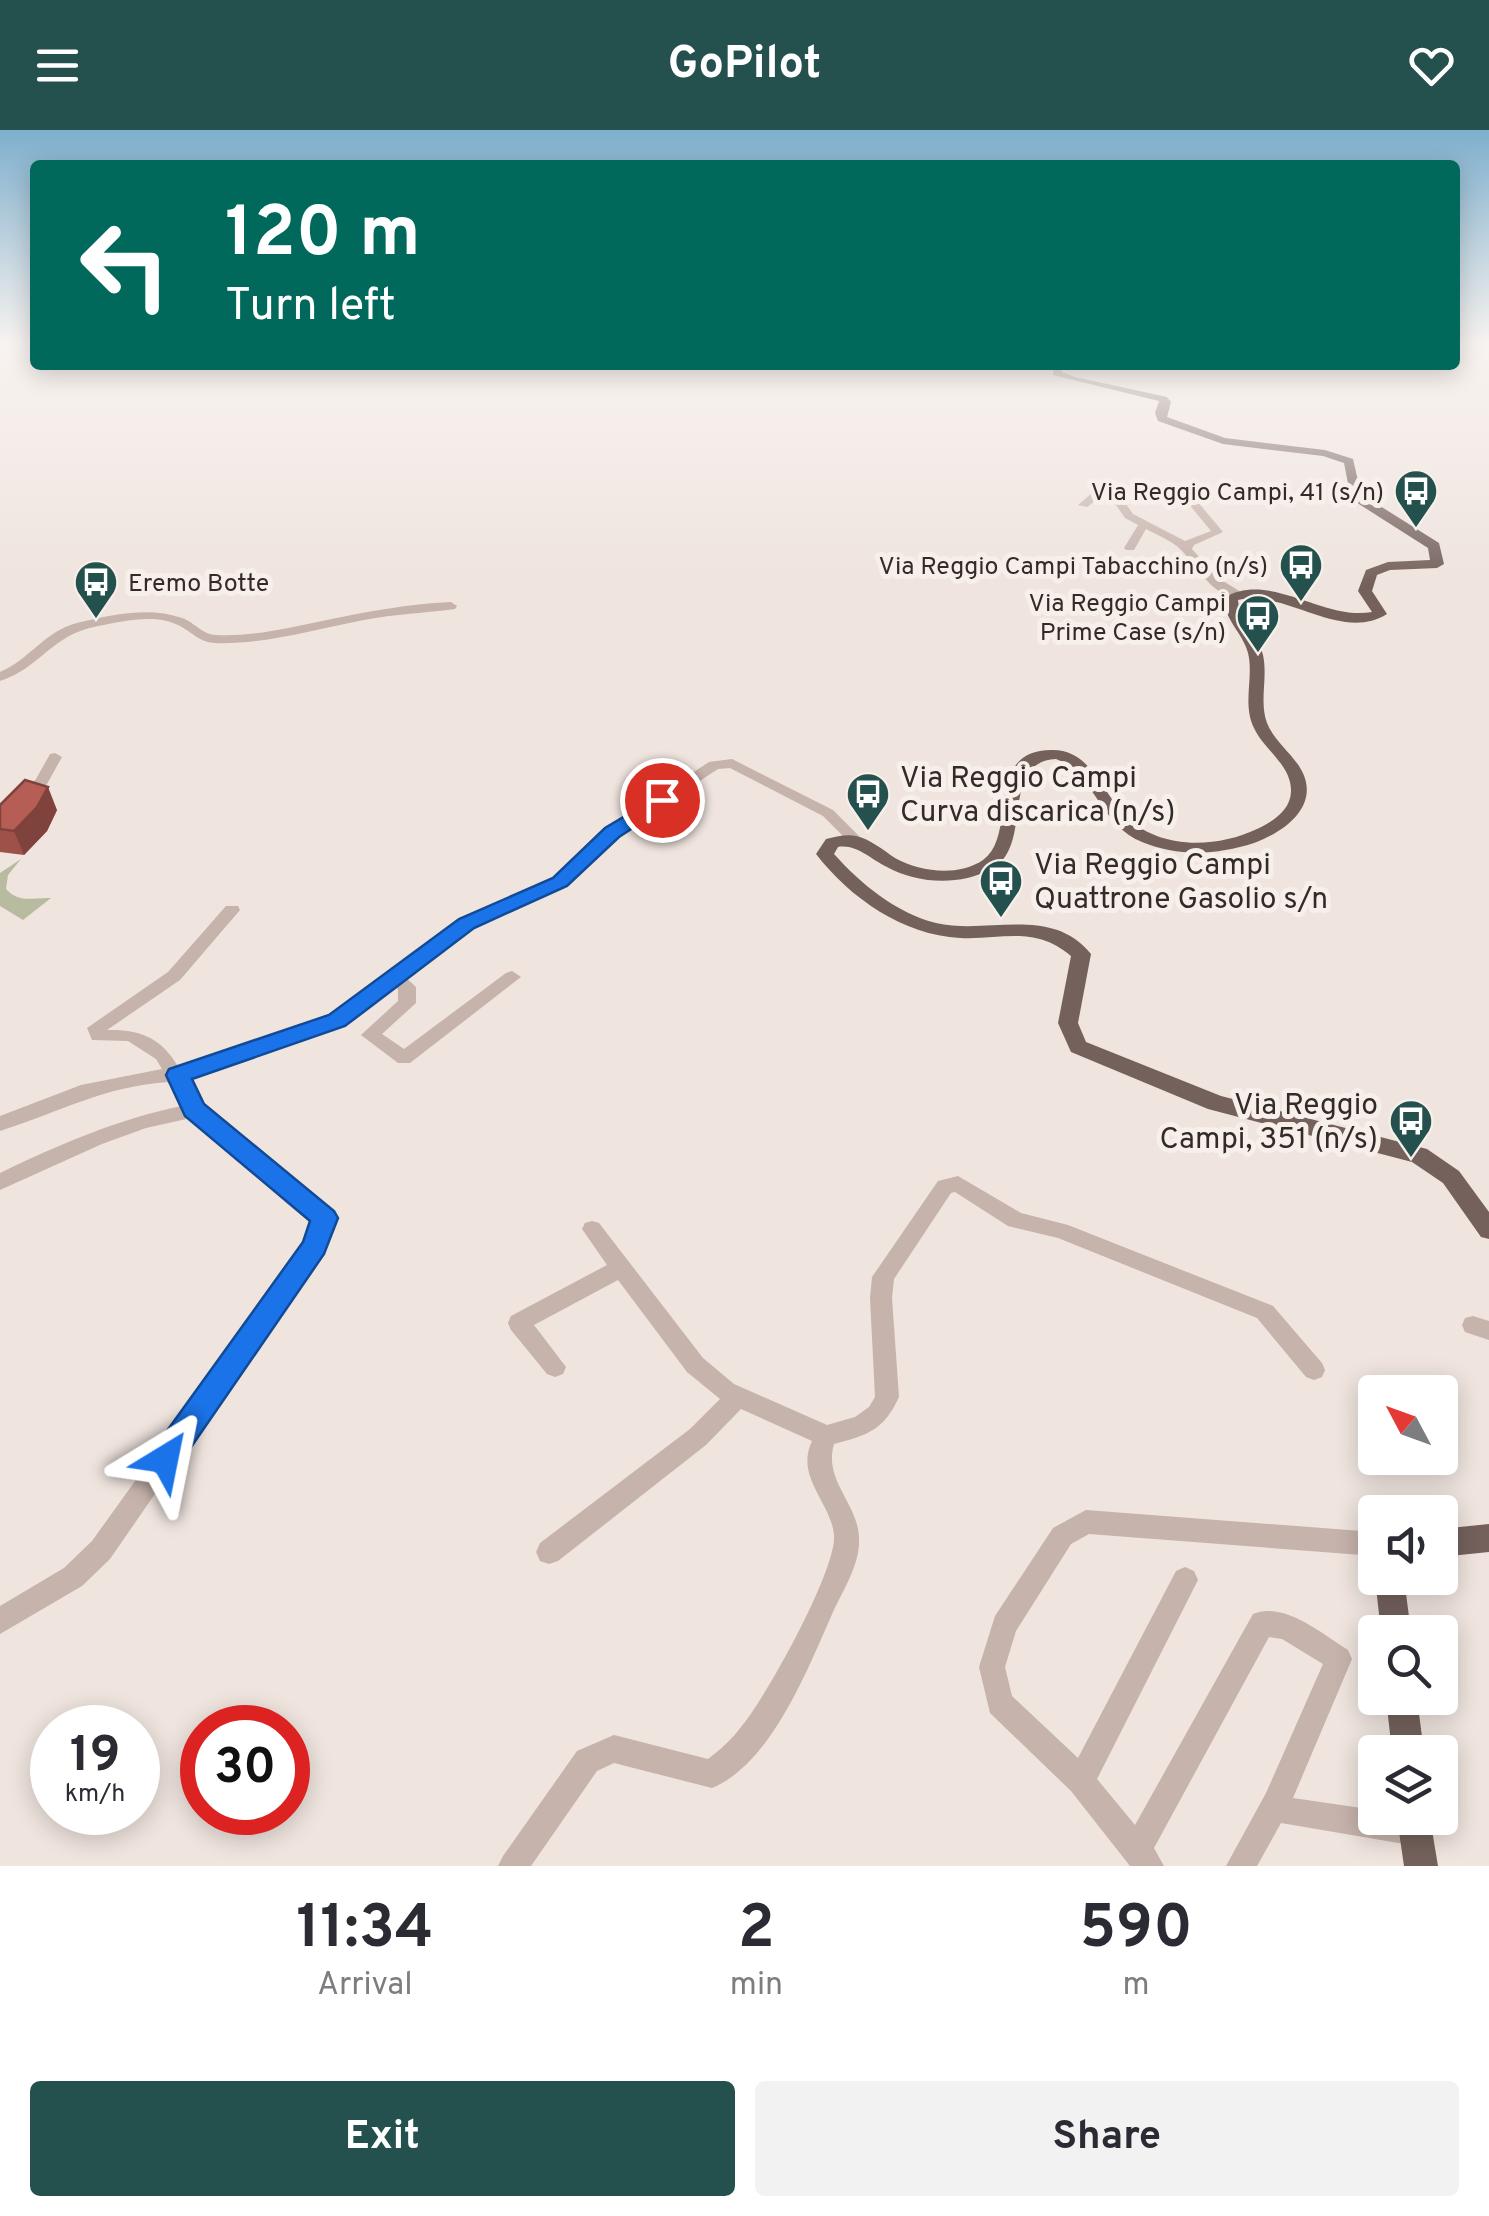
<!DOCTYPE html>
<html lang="en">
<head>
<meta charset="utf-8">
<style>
  body { margin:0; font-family:Overpass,sans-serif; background:#f2f2f3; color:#2b2b33; height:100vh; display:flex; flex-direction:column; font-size:38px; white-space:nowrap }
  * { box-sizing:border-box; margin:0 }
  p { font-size:32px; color:#7c7c81 }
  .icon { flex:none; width:55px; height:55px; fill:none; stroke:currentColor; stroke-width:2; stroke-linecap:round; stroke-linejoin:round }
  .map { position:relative; height:1736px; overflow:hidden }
  .side { display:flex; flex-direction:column; background:#fff; flex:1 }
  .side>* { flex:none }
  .hud { position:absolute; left:30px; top:30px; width:1430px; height:210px; border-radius:10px; box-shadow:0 5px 25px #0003; background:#00695c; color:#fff; overflow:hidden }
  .needle { width:65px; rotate:311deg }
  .fabs { position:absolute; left:1358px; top:1245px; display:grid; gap:20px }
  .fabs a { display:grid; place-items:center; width:100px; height:100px; border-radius:10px; background:#fff; box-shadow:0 5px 25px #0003; font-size:50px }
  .speed { position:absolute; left:30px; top:1575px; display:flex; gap:20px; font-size:50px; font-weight:700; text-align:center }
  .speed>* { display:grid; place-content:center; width:130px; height:130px; border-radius:50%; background:#fff; box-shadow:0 5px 25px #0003; line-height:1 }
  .speed small { font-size:25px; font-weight:400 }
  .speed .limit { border:15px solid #d22; background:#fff; color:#111 }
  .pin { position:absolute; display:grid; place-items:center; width:85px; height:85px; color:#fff; margin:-42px; border:5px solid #fff; border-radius:50%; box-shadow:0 2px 10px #0007 }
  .me { position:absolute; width:110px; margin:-55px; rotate:35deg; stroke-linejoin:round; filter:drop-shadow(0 0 8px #0008) }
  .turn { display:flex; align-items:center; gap:35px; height:210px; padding:0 30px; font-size:45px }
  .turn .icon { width:130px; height:130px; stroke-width:2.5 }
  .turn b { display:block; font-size:70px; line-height:85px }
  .eta { display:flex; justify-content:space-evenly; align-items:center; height:170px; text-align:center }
  .eta b { font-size:60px; font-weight:700; line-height:70px }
  .action { display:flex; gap:20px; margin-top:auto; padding:20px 30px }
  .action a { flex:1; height:115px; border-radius:10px; background:#24514d; color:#fff; font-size:40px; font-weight:700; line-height:115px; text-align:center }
  .action a+a { background:#f2f2f3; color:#2b2b33 }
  header { display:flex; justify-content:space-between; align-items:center; height:130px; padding:0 30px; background:#24514d; color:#fff; font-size:45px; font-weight:700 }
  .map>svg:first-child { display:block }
  .green { fill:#b7bca0 }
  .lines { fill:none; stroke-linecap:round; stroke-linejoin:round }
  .minor { fill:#c6b3ab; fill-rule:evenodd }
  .major { fill:#74615c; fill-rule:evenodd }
  .wall { fill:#9d5149 }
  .shaded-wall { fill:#7f423c }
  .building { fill:#b65e55; stroke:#7f423c; stroke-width:2.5 }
  .route { fill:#1a73e8; stroke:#114b97; stroke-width:2.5 }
  .labels { text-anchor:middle; stroke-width:10; stroke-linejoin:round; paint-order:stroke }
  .far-poi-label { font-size:25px; fill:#342b29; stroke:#f7efea; text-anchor:end }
  .poi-label { font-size:30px; fill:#342b29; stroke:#f7efea; text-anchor:start }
</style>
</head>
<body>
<header><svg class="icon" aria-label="menu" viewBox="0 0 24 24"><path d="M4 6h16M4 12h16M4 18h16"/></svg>GoPilot<svg class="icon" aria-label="heart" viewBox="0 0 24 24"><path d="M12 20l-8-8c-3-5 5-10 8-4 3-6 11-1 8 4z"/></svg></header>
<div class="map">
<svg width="1489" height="1736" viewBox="0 0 1489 1736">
  <rect width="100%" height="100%" fill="#efe4de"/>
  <!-- green -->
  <path class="green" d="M21,729L8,745L6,759C20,774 33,767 51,768L23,790L0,776V743Z"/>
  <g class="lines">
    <!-- minor -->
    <path class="minor" d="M1099,357H1114L1133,384L1185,411L1211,401L1178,361L1187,359L1223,402L1194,415L1192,419L1218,448L1241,462V468C1212,468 1199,437 1180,419C1172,411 1157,405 1146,399L1134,420H1126L1124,418L1138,395L1125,388L1107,362L1087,377L1078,375Z
      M451,472L457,476L455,479C425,483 395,484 364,490C316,499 264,515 214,513C199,512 192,502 180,496C156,483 123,491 98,496C50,505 41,538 0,551V542C29,530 45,501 77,493C110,485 149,476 182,488C194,492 203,505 216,505C251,507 288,498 322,491C365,482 407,474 451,472Z
      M55,623L62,627L47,654L5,699L0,701V687L36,649L50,624Z
      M732,629L833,680L865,712L862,715H852L823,686L730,638L718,639L617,705L566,755L472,797L405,847L416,857V873L382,904L404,919L506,843L512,841L521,847L410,933H398L361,905L398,871V859L394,856L343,894L186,949L201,975L332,1082L335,1088L322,1122L110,1429L82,1456L0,1504V1476L64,1438L92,1411L306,1113L314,1090L191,988L146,998L102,1014L0,1060V1043C58,1015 118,989 182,976L169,952C104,956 60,982 0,1001V986L81,955L162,939L156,929L128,911L92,910L87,898L168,842L226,776H238L240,780L180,850L107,900C140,899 162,908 179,938L331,886L460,789L554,749L607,699L709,632Z
      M958,1046L1021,1083L1068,1095L1273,1176L1322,1233L1325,1240L1322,1247L1314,1250L1306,1247L1257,1188L1058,1108L1008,1096L955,1062L951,1063L894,1149L892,1168L899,1267C884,1300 868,1305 834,1314C823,1351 859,1374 859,1409C860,1435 843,1460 833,1482C808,1538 772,1633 712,1658L614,1633L597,1641L531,1736H498L503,1726L577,1621L614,1605L708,1629C721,1619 732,1609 741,1597C765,1569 838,1438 834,1404C830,1371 795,1347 812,1311L741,1279L706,1315L558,1431L549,1434L540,1431L536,1422L540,1413L690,1299L720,1269L687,1242L618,1150L534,1195L566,1237L563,1244L555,1247L547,1244L511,1200L508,1193L511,1186L607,1135L582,1099L585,1093L592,1091L599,1093L703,1228L734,1254L827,1295L855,1287L869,1277L875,1267L870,1168L872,1147L938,1051Z
      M1473,1186L1489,1191V1210L1465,1202L1462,1195L1465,1188Z
      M1086,1380L1375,1402V1426L1089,1404L1071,1414L1016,1501L1005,1537L1012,1566L1078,1628L1176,1441L1185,1437L1194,1441L1198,1450L1097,1649L1135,1695L1253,1484C1284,1471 1322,1504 1348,1520L1352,1529L1293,1668L1375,1680V1688H1419L1426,1691L1431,1701L1426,1711L1416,1716L1281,1693L1257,1736H1226L1266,1663L1323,1534L1282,1509L1269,1507L1154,1718L1164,1736H1130L1071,1661L990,1583L979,1537L995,1486L1053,1398Z"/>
    <!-- major -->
    <path class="major" d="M1053,235H1063L1062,242L1075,247L1167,267L1171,272L1167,287L1225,308L1325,320L1353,329L1361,364L1439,413L1444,434L1437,438L1390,440L1377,445L1372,461L1387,484C1341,513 1286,459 1238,470C1240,491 1258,505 1263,525C1268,548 1259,571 1267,593C1274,610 1289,621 1299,636C1323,673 1287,701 1254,713C1217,725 1178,727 1142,712C1100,695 1094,643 1056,629C998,632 1035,717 991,739C960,756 918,754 887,737C870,729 857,714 838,717L834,724C861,754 896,783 936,793C988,805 1051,775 1091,824L1078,893L1086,912L1221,966L1427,1019L1459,1041L1489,1082V1109L1481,1107L1443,1053L1412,1032L1208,979L1071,922L1058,893L1071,826C1034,795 1003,810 960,808C903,805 850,768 816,724L826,709C835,707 846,704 856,706C870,709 883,720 895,728C920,742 958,747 983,730C1019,705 982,619 1053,620C1090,620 1101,660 1123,683C1156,720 1215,719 1257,699C1272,692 1290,681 1291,662C1292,635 1264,620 1254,598C1242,574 1254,547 1248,523C1243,503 1224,490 1224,468C1269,440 1323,491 1372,482L1358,461L1366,440L1388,432L1430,430L1428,418L1351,369L1344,333L1323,326L1223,314L1158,291L1155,283L1159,271L1053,245Z
      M1489,1394V1422L1440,1427V1399Z
      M1375,1448H1404L1411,1502H1381Z
      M1386,1568H1417L1424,1622H1392Z
      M1397,1688H1430L1438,1736H1404Z"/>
  </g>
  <!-- wall -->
  <path class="wall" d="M0,675L57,680L47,701L24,725L0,722Z"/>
  <!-- shaded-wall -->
  <path class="shaded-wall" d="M48,657L57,680L47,701L24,725L14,701Z"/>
  <!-- building -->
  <path class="building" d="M25,650L48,657L37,677L14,701L0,699V675Z"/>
  <!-- sky -->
  <linearGradient id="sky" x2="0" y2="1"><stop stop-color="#7eafcd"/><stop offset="0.47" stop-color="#f8f3f0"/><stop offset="1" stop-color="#f8f3f0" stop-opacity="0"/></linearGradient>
  <rect width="1489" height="455" fill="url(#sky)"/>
  <!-- route -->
  <path class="route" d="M662,664L669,665V674L619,707L567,756L474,798L345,896L192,949L204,974L334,1081L338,1088L324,1124L176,1339L165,1343L154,1339L149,1329L154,1319L303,1112L310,1091L185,986L166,945L169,939L329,885L459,789L553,748L605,698Z"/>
  <!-- icons -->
  <defs>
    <g id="bus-pin" transform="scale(2.25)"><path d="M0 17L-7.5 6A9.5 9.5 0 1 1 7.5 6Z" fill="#24514d" stroke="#f7efea"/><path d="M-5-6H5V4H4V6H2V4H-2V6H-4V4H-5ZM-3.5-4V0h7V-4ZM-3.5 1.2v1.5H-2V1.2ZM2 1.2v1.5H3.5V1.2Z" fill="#fff"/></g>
  </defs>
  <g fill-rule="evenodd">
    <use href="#bus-pin" x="1416" y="361"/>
    <use href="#bus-pin" x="1301" y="435"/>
    <use href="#bus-pin" x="96" y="452"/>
    <use href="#bus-pin" x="1258" y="486"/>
    <use href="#bus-pin" x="868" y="664"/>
    <use href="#bus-pin" x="1001" y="751"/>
    <use href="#bus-pin" x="1411" y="991"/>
  </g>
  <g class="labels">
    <!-- far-poi labels -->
    <g class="far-poi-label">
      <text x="1384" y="370">Via Reggio Campi, 41 (s/n)</text>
      <text x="1268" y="444">Via Reggio Campi Tabacchino (n/s)</text>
      <text x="128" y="461" text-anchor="start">Eremo Botte</text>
      <text x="1226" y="481">Via Reggio Campi<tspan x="1226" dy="29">Prime Case (s/n)</tspan></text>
    </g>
    <!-- poi labels -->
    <g class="poi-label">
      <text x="900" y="657">Via Reggio Campi<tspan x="900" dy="34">Curva discarica (n/s)</tspan></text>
      <text x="1034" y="744">Via Reggio Campi<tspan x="1034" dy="34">Quattrone Gasolio s/n</tspan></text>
      <text x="1378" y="984" text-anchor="end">Via Reggio<tspan x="1378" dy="34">Campi, 351 (n/s)</tspan></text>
    </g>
  </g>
</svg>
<div class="fabs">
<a><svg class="needle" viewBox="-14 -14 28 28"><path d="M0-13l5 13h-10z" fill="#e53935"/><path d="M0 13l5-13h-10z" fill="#7c7c81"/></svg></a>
<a><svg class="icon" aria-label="sound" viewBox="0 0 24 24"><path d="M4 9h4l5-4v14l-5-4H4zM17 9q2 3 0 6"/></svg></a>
<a><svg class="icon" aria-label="search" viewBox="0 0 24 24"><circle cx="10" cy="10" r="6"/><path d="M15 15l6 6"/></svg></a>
<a><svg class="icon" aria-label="layers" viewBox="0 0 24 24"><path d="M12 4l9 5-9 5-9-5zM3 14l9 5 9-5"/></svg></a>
</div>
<div class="speed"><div>19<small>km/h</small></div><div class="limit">30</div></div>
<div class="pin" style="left:662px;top:670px;background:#d93025"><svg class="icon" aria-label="arrive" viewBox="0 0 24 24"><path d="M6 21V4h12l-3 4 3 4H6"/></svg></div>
<svg class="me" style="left:165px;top:1329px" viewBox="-20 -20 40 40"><path d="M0-17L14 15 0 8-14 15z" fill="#1a73e8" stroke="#fff" stroke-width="4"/></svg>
<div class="hud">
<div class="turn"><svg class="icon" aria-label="left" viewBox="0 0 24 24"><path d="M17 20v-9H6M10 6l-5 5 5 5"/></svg><div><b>120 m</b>Turn left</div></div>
</div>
</div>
<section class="side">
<div class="eta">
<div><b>11:34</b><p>Arrival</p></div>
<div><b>2</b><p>min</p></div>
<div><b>590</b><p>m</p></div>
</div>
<div class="action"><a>Exit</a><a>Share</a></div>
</section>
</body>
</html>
